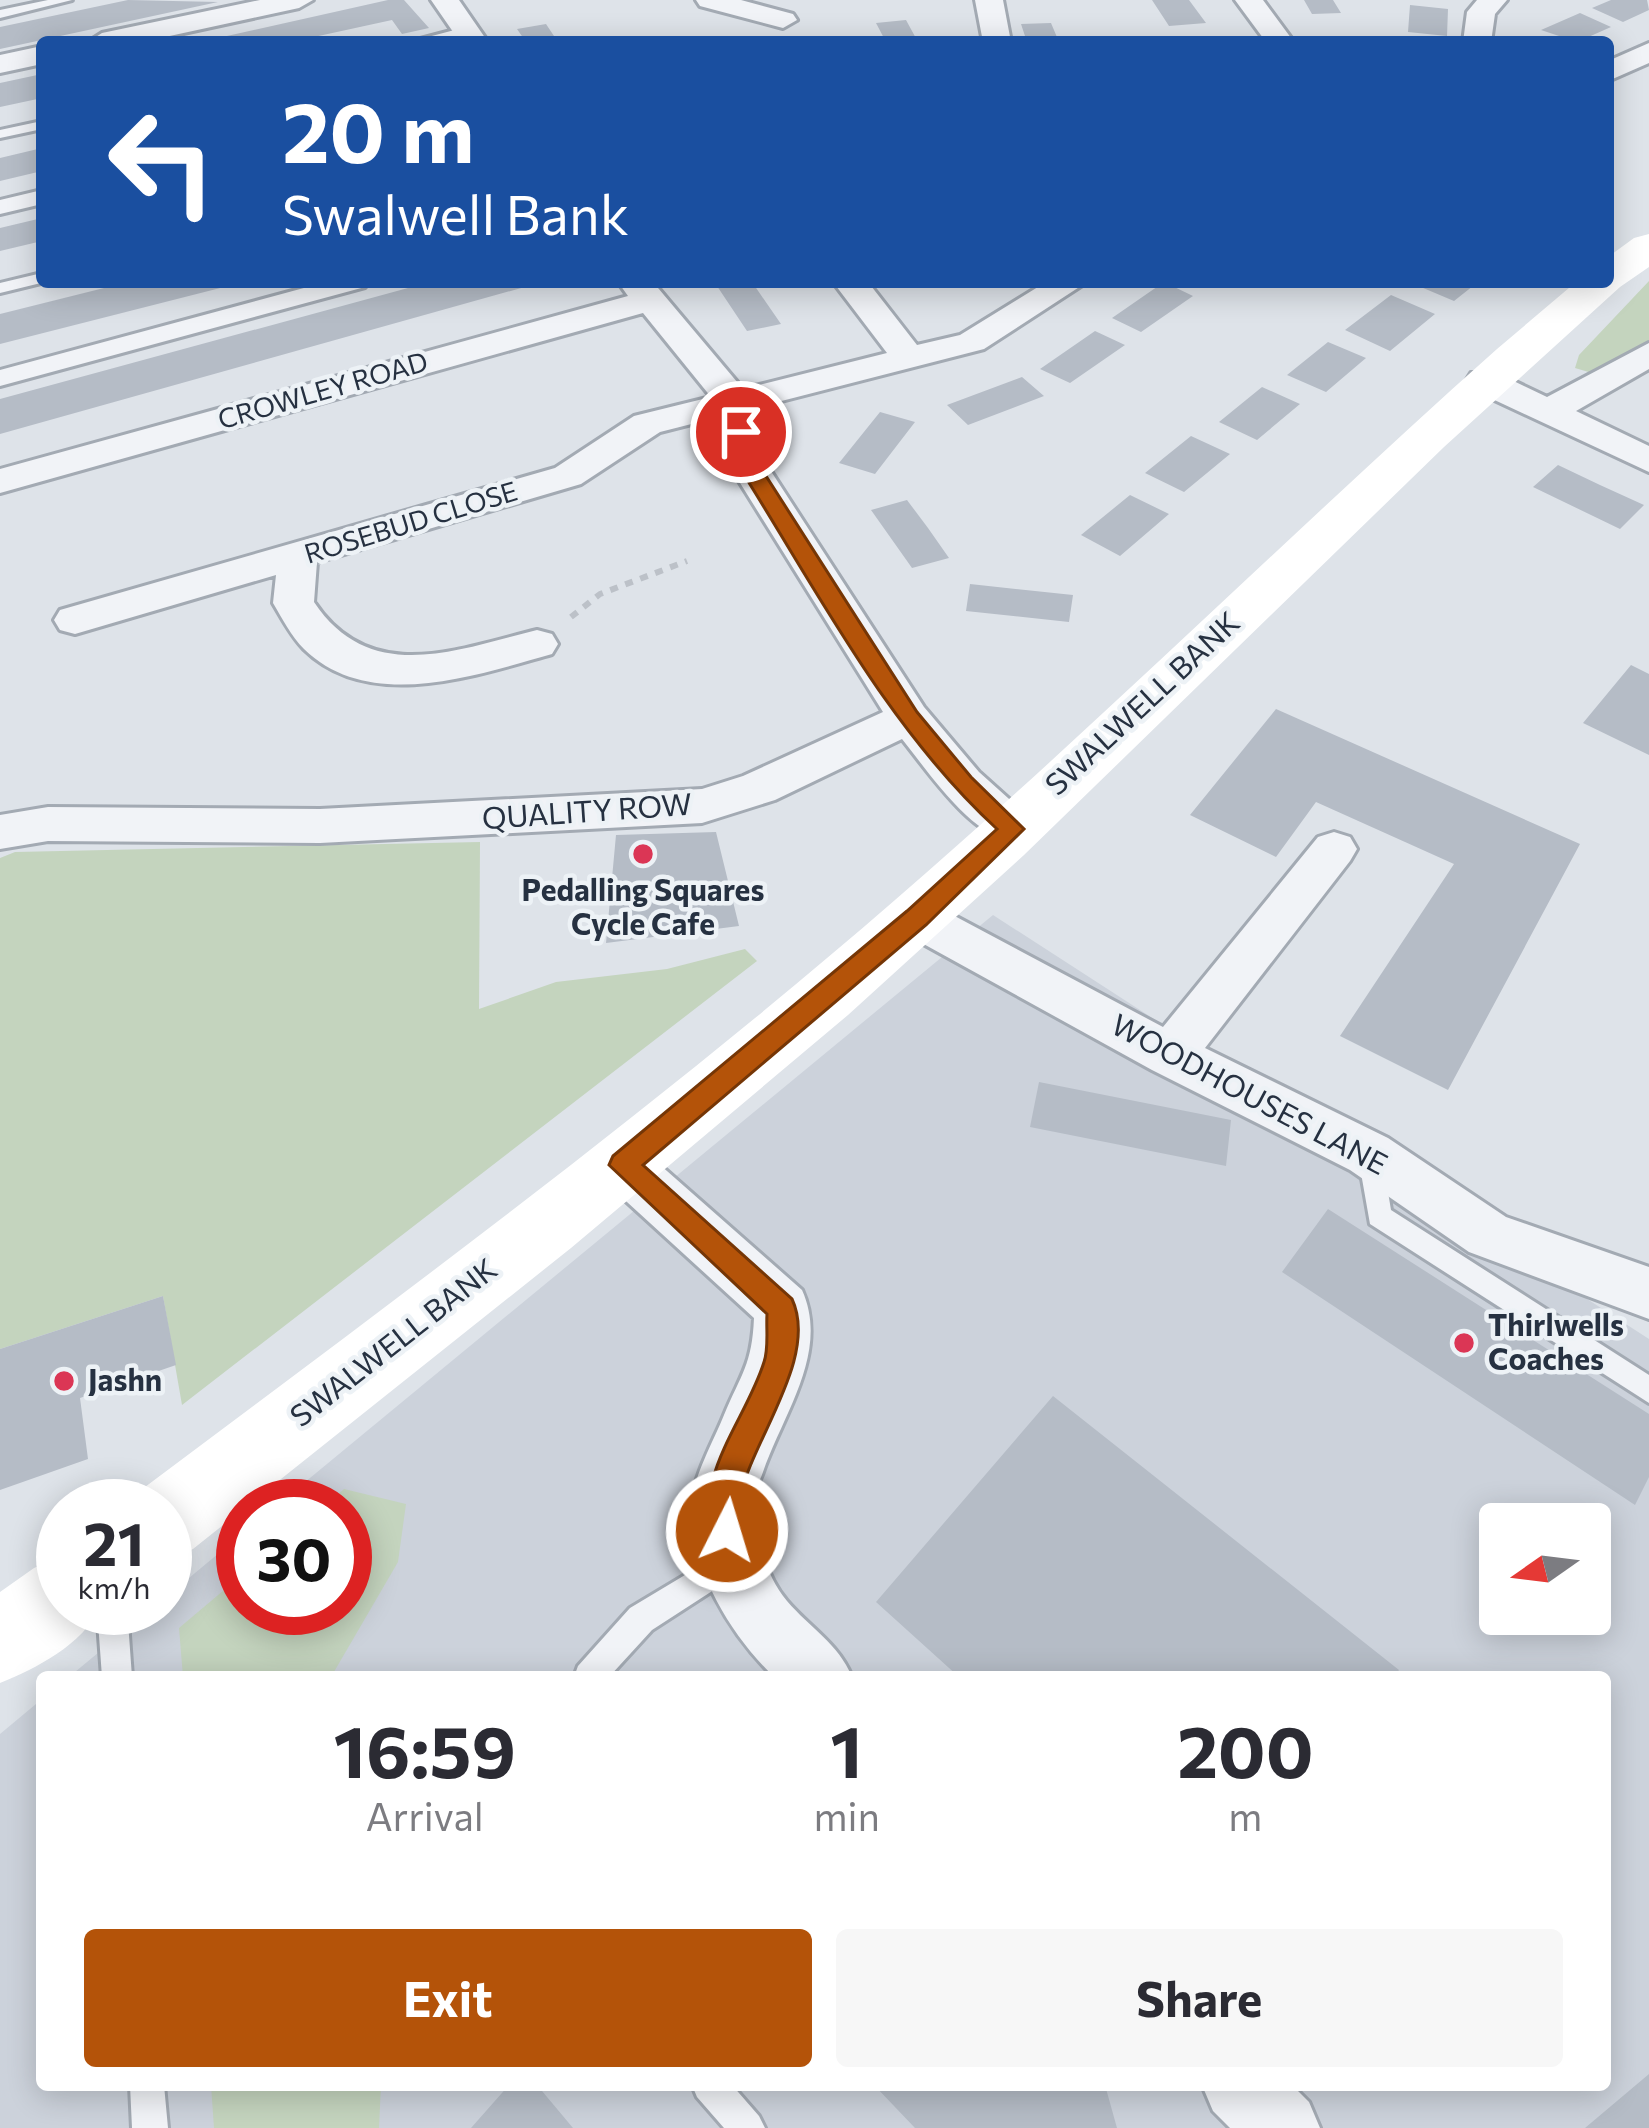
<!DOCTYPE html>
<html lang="en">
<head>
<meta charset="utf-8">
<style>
  body { margin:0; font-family:Commissioner,sans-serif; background:#f7f7f7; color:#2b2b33; height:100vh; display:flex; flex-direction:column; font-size:45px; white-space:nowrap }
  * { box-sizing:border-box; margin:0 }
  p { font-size:39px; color:#7c7c81 }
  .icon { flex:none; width:66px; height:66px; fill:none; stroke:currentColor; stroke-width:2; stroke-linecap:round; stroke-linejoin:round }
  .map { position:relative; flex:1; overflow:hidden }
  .sheet { position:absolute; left:36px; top:1671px; width:1575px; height:420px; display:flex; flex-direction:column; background:#fff; border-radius:12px; box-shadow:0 6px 30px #0003 }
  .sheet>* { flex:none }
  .top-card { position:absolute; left:36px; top:36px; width:1578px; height:252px; border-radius:12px; box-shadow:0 6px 30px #0003; background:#1a4fa0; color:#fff; overflow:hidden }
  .needle { width:78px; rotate:256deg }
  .fabs { position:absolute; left:1479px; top:1503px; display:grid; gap:24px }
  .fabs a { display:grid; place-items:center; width:132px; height:132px; border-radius:12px; background:#fff; box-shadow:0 6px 30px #0003; font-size:60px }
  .speed { position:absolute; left:36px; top:1479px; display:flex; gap:24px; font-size:60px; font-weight:700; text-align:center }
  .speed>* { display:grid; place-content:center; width:156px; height:156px; border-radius:50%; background:#fff; box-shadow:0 6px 30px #0003; line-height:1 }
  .speed small { font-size:30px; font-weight:400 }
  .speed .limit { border:18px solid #d22; background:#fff; color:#111 }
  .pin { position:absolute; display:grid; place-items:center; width:102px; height:102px; color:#fff; margin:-51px; border:6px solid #fff; border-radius:50%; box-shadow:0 3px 12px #0007 }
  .me { position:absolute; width:132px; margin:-66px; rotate:5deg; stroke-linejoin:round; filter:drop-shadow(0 0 9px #0008) }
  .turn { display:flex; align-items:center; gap:42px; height:252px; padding:0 48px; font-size:54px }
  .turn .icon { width:156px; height:156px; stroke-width:2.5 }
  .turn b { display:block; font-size:84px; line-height:102px }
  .eta { display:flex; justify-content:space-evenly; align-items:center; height:204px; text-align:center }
  .eta b { font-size:72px; font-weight:700; line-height:84px }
  .action { display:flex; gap:24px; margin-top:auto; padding:24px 48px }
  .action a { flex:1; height:138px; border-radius:12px; background:#b45309; color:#fff; font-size:48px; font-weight:700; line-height:138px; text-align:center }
  .action a+a { background:#f7f7f7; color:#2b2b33 }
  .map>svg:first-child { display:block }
  .built { fill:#ccd2db; fill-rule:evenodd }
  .green { fill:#c4d4be }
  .building { fill:#b5bcc6 }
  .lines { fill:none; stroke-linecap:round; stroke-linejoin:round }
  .service-casing { stroke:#a3aab3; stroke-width:6 }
  .pedestrian-casing { stroke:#a3aab3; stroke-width:6 }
  .minor-casing { stroke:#a3aab3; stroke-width:6 }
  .path { stroke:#bcc1c8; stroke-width:6; stroke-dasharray:8 8; stroke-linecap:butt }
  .service { fill:#f1f3f7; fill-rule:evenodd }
  .pedestrian { fill:#f1f3f7; fill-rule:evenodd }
  .minor { fill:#f1f3f7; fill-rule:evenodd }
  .secondary { fill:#fff; fill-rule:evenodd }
  .route { fill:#b45309; stroke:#753606; stroke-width:3 }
  .poi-dot { fill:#db3655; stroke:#edf2f6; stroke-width:4.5 }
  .labels { text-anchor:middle; stroke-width:9; stroke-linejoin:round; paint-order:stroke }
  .far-street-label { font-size:27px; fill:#263141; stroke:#edf2f6 }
  .street-label { font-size:30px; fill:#263141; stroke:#edf2f6 }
  .poi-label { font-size:30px; font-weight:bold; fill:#263141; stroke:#edf2f6; text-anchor:start }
</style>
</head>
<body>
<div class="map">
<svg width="1649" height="2128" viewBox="0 0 1649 2128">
  <rect width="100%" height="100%" fill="#dee3e9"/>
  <!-- built -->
  <path class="built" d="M993,915L1649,1339V2128H0V1734L42,1699V2085H1605V1677H69L152,1608H165V1598L243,1533V1608H345V1506H276ZM1500,1524H1590V1614H1500Z"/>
  <!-- green -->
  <path class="green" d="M1649,281V342L1592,373L1575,368L1579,355Z
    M480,842L479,1009L556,982L667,969L745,949L757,961L182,1405L163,1296L0,1349V858L15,852Z
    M344,1489L406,1504L398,1562L331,1677H183L179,1628L243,1574V1608H345V1506H324Z
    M211,2085H381L379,2128H214Z"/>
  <!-- building -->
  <path class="building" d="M128,0L218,2L0,49V27Z
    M388,0H404L429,28L402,34L392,20L291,42H200Z
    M1152,0H1189L1206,23L1169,26Z
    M1304,0H1333L1341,13L1312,14Z
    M1611,0H1647L1649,10L1623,22L1592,8Z
    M1410,5L1448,9L1447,36L1408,32Z
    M1580,13L1611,27L1577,42L1541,30Z
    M906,20L918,42H886L876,23Z
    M1051,23L1059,42H1027L1021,24Z
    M546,24L558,42H526L517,29Z
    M42,74V98L0,107V83Z
    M42,148V171L0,181V158Z
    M42,218V241L0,251V228Z
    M128,282L236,284L0,344V314Z
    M430,282L539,283L0,434V399Z
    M735,282H752L781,324L747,331L717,286Z
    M1164,282L1193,296L1141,332L1112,318Z
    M1409,282H1478L1454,301Z
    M1391,295L1435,314L1390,351L1345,330Z
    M1095,331L1125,345L1070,383L1040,369Z
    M1328,342L1366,358L1326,392L1287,375Z
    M1022,377L1044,396L968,425L947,405Z
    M1262,387L1300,404L1257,440L1219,422Z
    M880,412L915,422L875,474L839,463Z
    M1191,436L1230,454L1184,492L1145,473Z
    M1558,465L1600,485L1644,505L1620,529L1533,487Z
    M1130,495L1169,514L1120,556L1081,535Z
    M907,500L928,528L949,558L912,568L871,510Z
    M970,584L1073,595L1069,622L966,611Z
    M1631,665L1649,674V755L1583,723Z
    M1276,709L1580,844L1448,1090L1340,1036L1454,864L1316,802L1276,857L1190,815Z
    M716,832L739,926L606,943L616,835Z
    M1039,1082L1231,1120L1226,1166L1030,1127Z
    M1328,1209L1649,1414V1477L1635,1505L1282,1272Z
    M163,1296L176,1365L80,1398L88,1459L0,1490V1349Z
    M1053,1396L1399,1670L1394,1677H959L876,1602Z
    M1649,2074V2128H1585Z
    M509,2085H537L573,2128H471Z
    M874,2085H1105L1117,2128H915Z"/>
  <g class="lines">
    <!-- service casing -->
    <g class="service-casing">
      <path id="service" d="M48,0H72L0,18V10Z
        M466,27L471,28V34L434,42H409Z
        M42,121V129L0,138V130Z
        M42,273L45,282L0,293V283Z
        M1370,1145L1379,1148L1382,1156L1391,1210L1649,1375V1403L1370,1224L1358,1156L1361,1148Z
        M730,1548L740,1553L745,1563L740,1573L652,1630L609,1677H574L578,1666L630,1608Z
        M97,1608H127L132,1677H102Z
        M130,2085H164L168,2128H132Z
        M692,2085H732L759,2116L765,2128H724L697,2097Z"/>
    </g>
    <!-- pedestrian casing -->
    <g class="pedestrian-casing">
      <path id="pedestrian" d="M42,190V204L0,214V200Z
        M326,282H369L365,287L0,386V370Z"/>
    </g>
    <!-- minor casing -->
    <g class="minor-casing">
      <path id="minor" d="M260,0H313L299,8L142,42H88L102,33Z
        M431,0H459L488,42H460Z
        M696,0H741L793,14L797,20L783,28L700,6Z
        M975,0H1003L1011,42H983Z
        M1235,0H1263L1294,42H1266Z
        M1477,0H1507L1495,14L1491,42H1463L1467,12Z
        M1649,43V63L1608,81V61Z
        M42,46V64L0,73V55Z
        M618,282H653L743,389L887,353L833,282H868L917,345L960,335L1046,282H1087L984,349L754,408L765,462L924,707L979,772L1028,816L1035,828L1028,840C982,854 929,772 902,739L775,800L702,823L320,843L48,841L0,849V815L48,807L320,809L702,789L743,776L883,712L727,462L719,417L660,432L581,484L317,562L314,602C370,686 456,650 537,630L552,634L558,644L552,654C477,675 369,713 304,649C291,636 282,618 273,603L276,575L75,634L60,630L54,620L60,610L555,468L634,416L711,397L643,313L0,493V469L628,296Z
        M1649,343V369L1576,411L1649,446V472L1471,389L1466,381L1471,373H1497L1547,397Z
        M1334,832L1350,837L1357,849L1350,861L1205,1048L1388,1138L1506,1217L1649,1267V1319L1469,1252L1350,1170L1152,1070L900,931L893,918L900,905L917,899L934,905L1163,1027L1318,837Z
        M623,1142L642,1149L802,1290C830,1352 783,1414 763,1472C759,1483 752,1495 753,1507C756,1539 766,1576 787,1601C810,1628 838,1643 852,1677H774C730,1634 689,1568 692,1503C693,1477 714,1440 724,1415C741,1374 752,1365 754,1318L604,1181L596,1165L604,1149Z
        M1202,2085H1292L1309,2102L1320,2128H1230L1213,2111Z"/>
    </g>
    <!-- path -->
    <path class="path" d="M571,617L600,594L687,561"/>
    <!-- service -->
    <use href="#service" class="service"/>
    <!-- pedestrian -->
    <use href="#pedestrian" class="pedestrian"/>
    <!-- minor -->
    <use href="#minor" class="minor"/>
    <!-- secondary -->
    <path class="secondary" d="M1649,234V267L1620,287L1444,447L1024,855L848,1015L571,1248L193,1549L165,1560V1506H132L137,1493C393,1301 652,1111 895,900C1101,722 1294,530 1497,349L1576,282H1608V257L1634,238Z
      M63,1556V1608H99C84,1644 35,1669 0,1683V1592L34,1568Z"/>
  </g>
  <!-- route -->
  <path class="route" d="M741,426L751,432L757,462L917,712L971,777L1024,829L926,925L643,1165L792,1299C819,1357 753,1438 740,1497C737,1513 746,1526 739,1543L727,1548L716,1543C689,1479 746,1421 764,1362C769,1348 766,1329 767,1314L609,1165L613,1156L907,911L997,829C886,727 816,588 736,462L731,432Z"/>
  <!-- markers -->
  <g class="poi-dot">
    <circle cx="643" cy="854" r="12"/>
    <circle cx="1464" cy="1343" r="12"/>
    <circle cx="64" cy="1381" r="12"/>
  </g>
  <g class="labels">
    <!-- far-street labels -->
    <g class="far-street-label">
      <text transform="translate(323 391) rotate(-16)" y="9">CROWLEY ROAD</text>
      <text transform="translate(411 523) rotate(-17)" y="9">ROSEBUD CLOSE</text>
    </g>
    <!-- street labels -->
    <g class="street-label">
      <text transform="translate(1143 704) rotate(-43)" y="10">SWALWELL BANK</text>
      <text transform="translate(587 812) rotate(-4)" y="10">QUALITY ROW</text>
      <text transform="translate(1249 1095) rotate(28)" y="10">WOODHOUSES LANE</text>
      <text transform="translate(394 1343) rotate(-38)" y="10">SWALWELL BANK</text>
    </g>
    <!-- poi labels -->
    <g class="poi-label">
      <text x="643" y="901" text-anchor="middle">Pedalling Squares<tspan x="643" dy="34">Cycle Cafe</tspan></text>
      <text x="1488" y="1336">Thirlwells<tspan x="1488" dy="34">Coaches</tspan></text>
      <text x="88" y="1391">Jashn</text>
    </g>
  </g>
</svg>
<div class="fabs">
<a><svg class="needle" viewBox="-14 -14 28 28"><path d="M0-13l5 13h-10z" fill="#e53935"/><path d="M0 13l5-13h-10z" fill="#7c7c81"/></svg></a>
</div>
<div class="speed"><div>21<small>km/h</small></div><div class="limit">30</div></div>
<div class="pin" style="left:741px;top:432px;background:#d93025"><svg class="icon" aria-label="arrive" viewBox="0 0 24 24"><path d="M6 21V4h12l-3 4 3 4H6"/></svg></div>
<svg class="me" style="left:727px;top:1531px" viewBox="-20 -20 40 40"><circle r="17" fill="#b45309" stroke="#fff" stroke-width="3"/><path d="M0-11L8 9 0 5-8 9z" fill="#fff"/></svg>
<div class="top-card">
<div class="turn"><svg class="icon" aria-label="left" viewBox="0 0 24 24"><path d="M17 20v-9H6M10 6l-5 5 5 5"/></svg><div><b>20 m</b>Swalwell Bank</div></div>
</div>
<section class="sheet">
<div class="eta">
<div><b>16:59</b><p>Arrival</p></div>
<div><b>1</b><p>min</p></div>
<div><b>200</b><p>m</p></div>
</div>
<div class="action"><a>Exit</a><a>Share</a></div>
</section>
</div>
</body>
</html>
